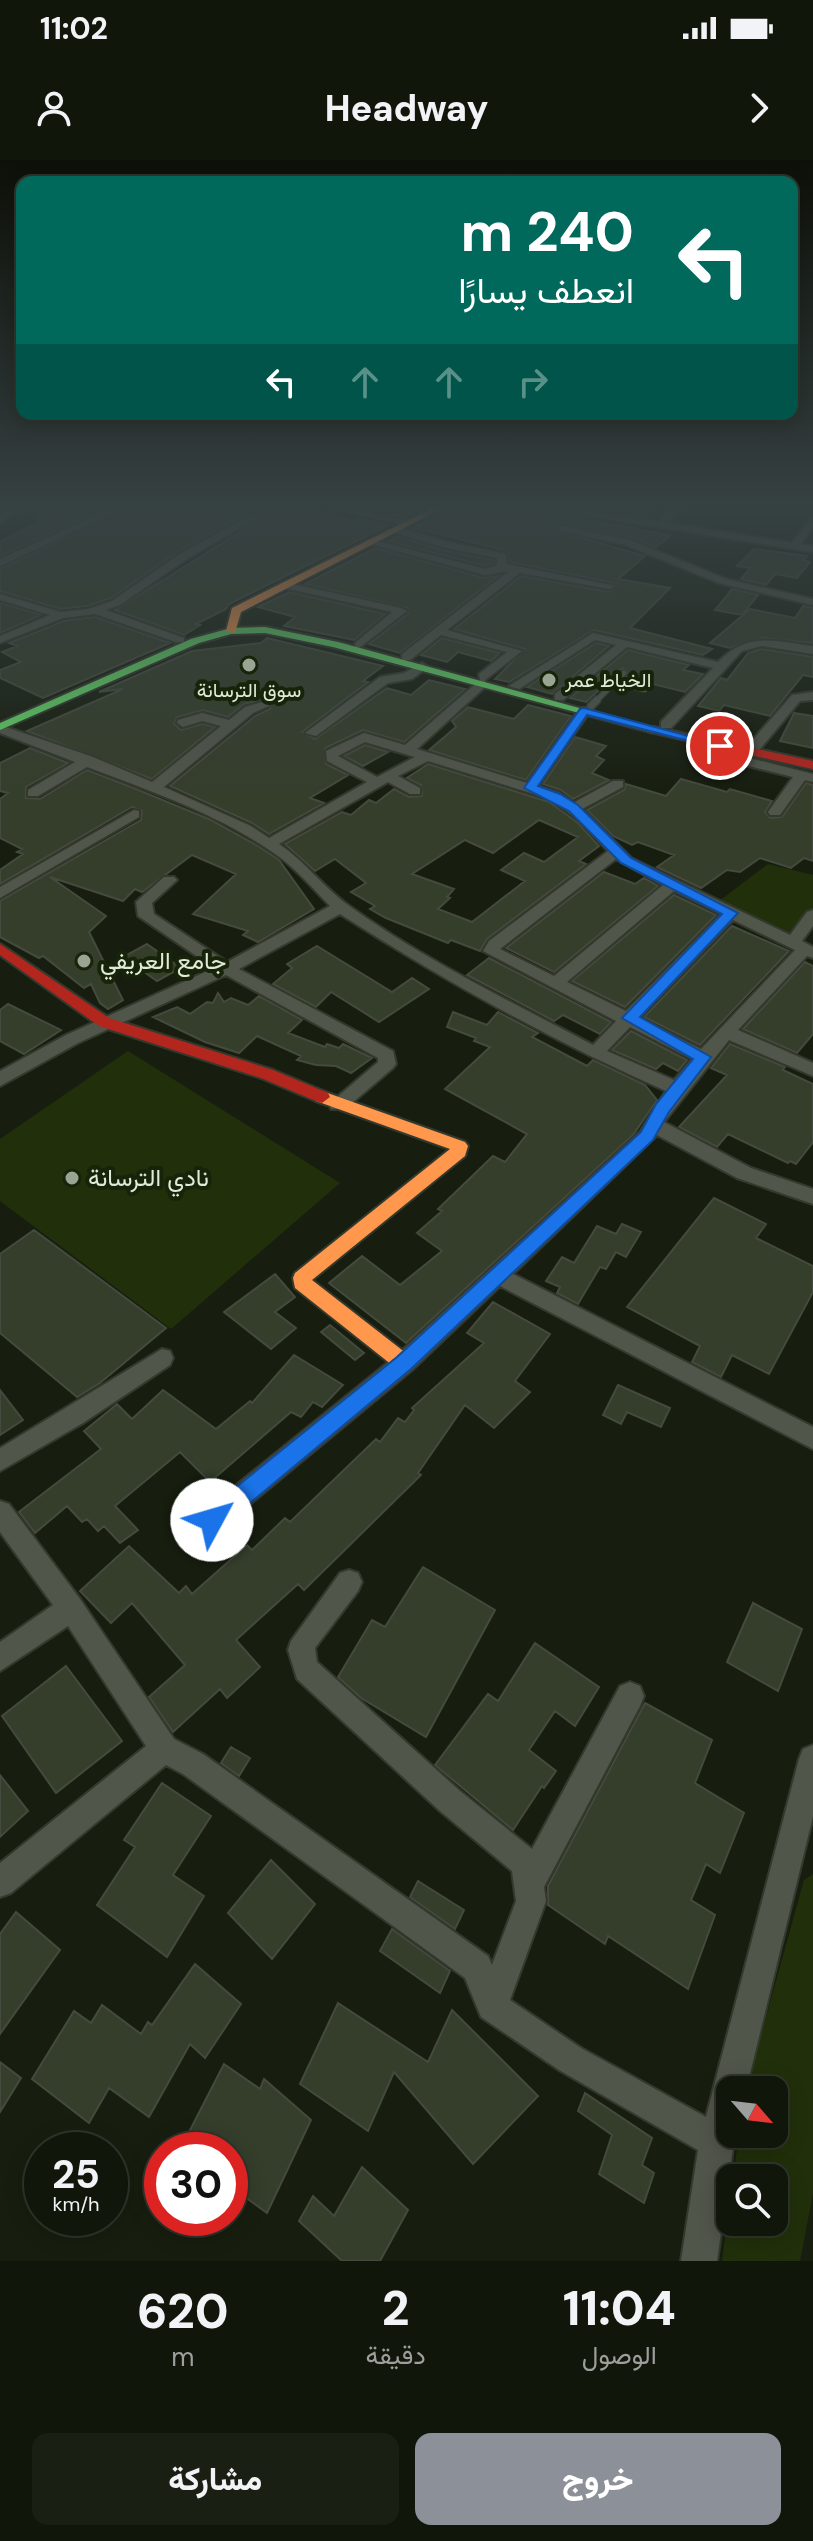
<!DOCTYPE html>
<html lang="ar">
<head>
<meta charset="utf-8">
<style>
  body { margin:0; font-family:"DM Sans",Vazirmatn,sans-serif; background:#1a1f14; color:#f1f3f6; direction:rtl; height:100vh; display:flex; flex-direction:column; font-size:30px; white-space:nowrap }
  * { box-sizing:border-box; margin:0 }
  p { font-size:26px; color:#9c9f9d }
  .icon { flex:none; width:44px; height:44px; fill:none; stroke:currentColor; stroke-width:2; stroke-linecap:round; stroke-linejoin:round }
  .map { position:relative; height:2101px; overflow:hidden; direction:ltr }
  .details { display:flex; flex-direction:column; background:#11160b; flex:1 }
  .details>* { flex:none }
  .banner { position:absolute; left:16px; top:16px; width:782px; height:244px; border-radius:16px; box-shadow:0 4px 20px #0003,0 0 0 2px #30352c; direction:rtl; background:#00695c; color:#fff; overflow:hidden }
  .needle { width:52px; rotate:118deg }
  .controls { position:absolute; left:716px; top:1916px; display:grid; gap:16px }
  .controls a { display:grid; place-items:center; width:72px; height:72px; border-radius:16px; background:#11160b; box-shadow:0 4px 20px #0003,0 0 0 2px #30352c; font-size:40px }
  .speed { position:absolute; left:24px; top:1972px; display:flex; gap:16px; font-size:40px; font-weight:700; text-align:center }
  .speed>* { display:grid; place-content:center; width:104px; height:104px; border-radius:50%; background:#11160b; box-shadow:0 4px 20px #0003,0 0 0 2px #30352c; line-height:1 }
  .speed small { font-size:20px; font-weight:400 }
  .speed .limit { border:12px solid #d22; background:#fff; color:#111 }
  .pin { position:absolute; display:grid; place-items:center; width:68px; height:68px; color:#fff; margin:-34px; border:4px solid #fff; border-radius:50%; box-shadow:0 2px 8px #0007 }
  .me { position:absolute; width:88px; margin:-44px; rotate:51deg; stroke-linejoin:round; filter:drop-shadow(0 0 6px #0008) }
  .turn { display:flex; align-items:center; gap:28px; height:168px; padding:0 32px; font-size:36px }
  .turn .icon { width:104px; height:104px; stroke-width:2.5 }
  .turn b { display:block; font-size:56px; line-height:68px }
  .lanes { display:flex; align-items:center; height:76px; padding:0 32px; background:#0003; justify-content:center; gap:40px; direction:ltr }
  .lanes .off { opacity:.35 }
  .eta { display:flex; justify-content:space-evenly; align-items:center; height:136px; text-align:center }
  .eta b { font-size:48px; font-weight:800; line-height:56px }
  .action { display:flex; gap:16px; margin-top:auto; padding:16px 32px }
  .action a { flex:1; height:92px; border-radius:16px; background:#8c9099; color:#fff; font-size:32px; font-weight:800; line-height:92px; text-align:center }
  .action a+a { background:#1a1f14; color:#f1f3f6 }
  .status { display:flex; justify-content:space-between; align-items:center; height:56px; padding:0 40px; background:#11160b; direction:ltr }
  .status svg { height:22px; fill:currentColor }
  header { display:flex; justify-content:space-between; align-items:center; height:104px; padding:0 32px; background:#11160b; font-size:36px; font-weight:800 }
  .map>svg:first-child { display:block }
  .green { fill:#21300a }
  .building { fill:#353e2b; stroke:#444a3d; stroke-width:2; fill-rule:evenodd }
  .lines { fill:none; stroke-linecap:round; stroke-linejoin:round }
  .lane-far1-casing { stroke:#34392e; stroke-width:7 }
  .lane-casing { stroke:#34392e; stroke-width:10 }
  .street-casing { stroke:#34392e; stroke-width:4 }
  .fast-casing { stroke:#34392e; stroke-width:4 }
  .slow-casing { stroke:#34392e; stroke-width:4 }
  .jam-casing { stroke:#34392e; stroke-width:4 }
  .lane-far1 { stroke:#51564b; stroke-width:5 }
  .lane { stroke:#51564b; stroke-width:7 }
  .street { fill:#51564b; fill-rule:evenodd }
  .fast { fill:#63d668; fill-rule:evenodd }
  .slow { fill:#ff974d; fill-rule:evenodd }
  .jam { fill:#b3261e; fill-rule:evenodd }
  .route { fill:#1a73e8; stroke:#114b97; stroke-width:2 }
  .poi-dot { fill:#9ba392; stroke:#182409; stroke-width:3 }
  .labels { text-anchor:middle; stroke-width:8; stroke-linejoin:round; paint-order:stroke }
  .far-poi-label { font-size:20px; fill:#e2ead9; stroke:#182409; text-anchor:start }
  .poi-label { font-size:24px; fill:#e2ead9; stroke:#182409; text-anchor:start }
</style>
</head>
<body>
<div class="status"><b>11:02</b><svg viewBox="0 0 49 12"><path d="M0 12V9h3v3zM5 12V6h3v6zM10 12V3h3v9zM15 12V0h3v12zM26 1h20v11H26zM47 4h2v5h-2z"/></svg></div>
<header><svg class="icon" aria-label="forward" viewBox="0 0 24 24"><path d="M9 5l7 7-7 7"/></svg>Headway<svg class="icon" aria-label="person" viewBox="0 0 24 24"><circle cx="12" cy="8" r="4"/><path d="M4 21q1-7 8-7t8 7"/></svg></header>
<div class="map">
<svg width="813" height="2101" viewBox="0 0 813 2101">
  <rect width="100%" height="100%" fill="#171e0f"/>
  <!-- green -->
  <path class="green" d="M768,704L813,715V747L791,776L719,741Z
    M128,891L340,1023L171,1169L0,1041V979Z
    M813,1714V2033L800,2101H722L730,2039V2062H774V2018H733L739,1974H774V1930H746L804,1720Z"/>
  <!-- building -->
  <path class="building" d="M39,347H108L0,396V382L38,362Z
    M130,347H237L253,350L179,391L111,438L87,446L61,449L0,431V409Z
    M280,347L331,354L357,362V358L389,365L229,444L226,449L196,464L200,465L184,475L115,450Z
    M359,347H425L404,357Z
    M451,347H530L533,350L671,375L656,387L634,378L562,362L554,370L645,396L618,419L670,428L630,468L712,489L703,495L594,470L509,522L495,519L525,489L454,469L521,416L609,432L618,424L510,402L507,391L413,368Z
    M575,347H652L644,357Z
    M398,376L441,390L494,400V403L485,406L388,381Z
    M375,388L484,418L498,416L400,493L369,484L409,453L408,448L305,424Z
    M754,389L807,396L803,400L810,402L797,418L775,414L766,425L741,419L750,408L737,406Z
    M732,429L758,435L742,455L715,450Z
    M289,432L385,454L354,480L284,466L295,457L258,447Z
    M0,443L41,455L0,473Z
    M803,446L813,448V483L762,478L730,488L710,483L750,449L795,458Z
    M95,457L170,483L43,538L0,518V510L21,502L2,492L17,486L9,483L64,461Z
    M267,478L383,506L363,521L368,522L302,572L315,579L387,528L411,535L429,520L465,529L404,582L363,570L325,588L326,604L348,615L310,638L324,643L269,674L252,663L170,626L255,556L270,549L271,538L244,544L228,557L203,550L177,557L174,564L181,570L202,564L215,567L152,619L27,571L123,529L99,532L192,491L261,483Z
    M442,478L500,493L491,501L458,492L447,502L421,495Z
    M596,483L609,486L552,534L527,527Z
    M762,489L813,497V517L803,515L770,556L724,545L719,551L698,546L721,518L727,520L748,493Z
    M628,490L689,505L683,510L703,514L685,532L653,524L645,532L619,526L629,514L623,508L586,542L570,538Z
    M528,545L571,556L526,620L429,590L456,567L452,561L468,547L514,559Z
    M794,553L813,556V588L780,581Z
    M575,577L606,586L596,596L604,600L592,613L609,620L573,639L561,630L543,624Z
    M365,585L388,592L363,606L344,596Z
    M30,588L68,603L26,627V638L40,639L87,610L136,629L211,660L258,686L279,700L314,749L258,782L243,775L248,771L193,754L236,714L192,695L142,732L135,729L123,741L50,717L106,756L89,772L123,840L108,849L100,843L91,824L84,828L43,796L39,798L0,777V741L141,660L142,651L132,647L0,724V710L23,694L17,692L22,689L0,678V639L8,633L0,631V603Z
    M428,604L549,642L578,663L599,686L579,701L586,704L487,779L480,791L451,780L448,783L386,758L370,749L375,746L351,732L366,723L335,699L315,711L285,684L342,652L351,655L369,640L376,643L394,629L409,637L422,636L421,625L407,618ZM539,660L578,677L544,702L524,693L501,710L525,721L472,762L438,749L450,738L447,737L454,729L412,714L465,680L493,693Z
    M681,619L727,632L730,629L772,641L765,652L770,658L782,657L806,623L813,625V701L804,698L791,708L760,698L740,712L727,710L701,728L657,707L674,695L638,682L632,685L613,676L587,650L624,630L626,624L666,636Z
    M604,712L635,724L644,718L658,726L554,812L506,788Z
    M674,735L716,755L625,847L572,821Z
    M732,766L789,791L700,885L644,857Z
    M147,784L181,808L157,821L123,797Z
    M317,786L392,832L412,818L429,829L379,862L331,832L316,847L273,824L292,808L287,804Z
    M489,798L611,862L600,874L563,855L554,861L467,815Z
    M805,802L813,806V874L797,893L743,869Z
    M218,833L224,842L231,838L248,845L259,836L302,860L288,873L325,887L327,884L339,888L343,884L372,898L351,913L336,906L316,905L297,900L301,896L257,876L239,893L205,882L153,857L177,847L190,854L207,842L213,843Z
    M8,844L61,870L24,894L0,881V850Z
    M453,852L487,865L498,852L538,873L532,877L587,906L593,900L645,925L657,940L633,975L406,1183L329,1123L362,1096L400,1125L442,1091L417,1073L442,1051L438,1049L493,996L505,1002L527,974L445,929L490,887L474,881L476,878L447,867Z
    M631,871L687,900L678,911L663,903L656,909L612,890Z
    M730,884L785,907L783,910L813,924V982L796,1004L790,1001L788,1003L728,974L717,987L679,967L727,915L711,908Z
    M714,1038L766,1064L756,1078L813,1106V1132L769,1214L732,1195L721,1217L692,1202L700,1186L627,1147Z
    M622,1064L641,1072L626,1097L616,1092L606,1109L600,1107L578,1144L557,1133L560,1127L546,1121L562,1097L574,1103L597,1066L616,1074Z
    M34,1070L166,1168L100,1223L77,1237L0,1173V1094Z
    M275,1114L295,1137L275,1152L296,1168L271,1189L224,1152Z
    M493,1142L550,1174L515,1221L530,1232L494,1268L465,1245L418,1313L421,1315L304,1430L298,1424L236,1480L260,1507L227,1538L220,1529L173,1572L149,1537L185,1505L132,1443L111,1463L80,1431L129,1386L179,1433L186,1426L192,1434L247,1385L252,1390L285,1358L290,1362L376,1279L380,1282L398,1258L405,1262L414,1250L412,1248L484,1183L467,1173Z
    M330,1165L364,1193L355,1200L321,1172Z
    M294,1195L343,1225L322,1247L313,1242L301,1257L291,1252L210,1322L180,1292L115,1346L138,1370L120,1383L104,1366L98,1371L87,1359L82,1362L67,1346L35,1373L19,1352L101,1289L84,1271L117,1244L132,1259L163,1230L216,1269L250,1241L252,1243Z
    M618,1225L670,1248L661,1267L627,1252L621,1264L603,1255Z
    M0,1230L23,1260L0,1275Z
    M423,1407L495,1450L426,1577L361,1538L338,1517L372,1460L385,1467Z
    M753,1443L802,1469L778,1531L727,1502Z
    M535,1483L599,1527L575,1566L555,1551L529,1590L556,1611L544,1628L542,1626L513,1670L435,1605L488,1534L498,1541Z
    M66,1506L122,1581L56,1633L2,1556Z
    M645,1543L712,1580L695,1623L744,1653L720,1713L706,1704L691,1740L715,1755L688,1829L608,1776L605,1784L548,1745V1726Z
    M231,1587L250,1598L239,1616L221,1603Z
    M0,1615L28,1651L0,1677Z
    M162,1623L211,1656L173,1715L204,1736L167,1797L97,1745L135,1687L124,1680Z
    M271,1700L315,1744L272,1799L228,1753Z
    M418,1721L464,1750L455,1769L410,1737Z
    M16,1752L60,1790L0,1874V1774Z
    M392,1769L450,1811L440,1833L380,1791Z
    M195,1804L241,1844L205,1898L190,1884L149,1957L109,1928L89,1963L32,1919L74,1851L91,1863L102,1845L141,1874L148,1862L152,1865Z
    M338,1843L428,1902L452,1850L538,1936L473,2004L394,1912L368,1971L300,1924Z
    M0,1902L21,1918L0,1952Z
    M224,1904L260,1929L264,1919L311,1960L267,2053L230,2026V1990H207L187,1976Z
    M585,1933L652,1978L642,2005L654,2013L644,2043L599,2014L612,1975L578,1951Z
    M362,2007L408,2050L380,2101H342L299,2061L313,2036L334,2056Z"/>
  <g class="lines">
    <!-- lane-far1 casing -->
    <g class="lane-far1-casing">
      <path id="lane-far1" d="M335,347L406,363
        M595,542L624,513"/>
    </g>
    <!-- lane casing -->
    <g class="lane-casing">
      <path id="lane" d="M591,546L597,540"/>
    </g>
    <!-- street casing -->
    <g class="street-casing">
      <path id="street" d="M15,347H26L0,362V355Z
        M115,347H127L0,406V399Z
        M266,347H277L188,398L120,445L106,450L184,478V482H176L95,454L63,458L0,483V476L50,455L0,440V434L61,452L88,449L112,441L180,394Z
        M533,347H556L660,362L671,347H681L669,363L792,383L813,357V367L801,384L813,386V392Z
        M561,365L633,381L726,419L813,439V445L719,423L626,385L557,370Z
        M395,366L448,382L506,394L507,404L615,426L610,429L520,413L447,470L522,491L485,520L486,526L417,589L527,623L580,548H588L590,551L538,626L560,633L573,643L613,621H623V627L582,649L631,698L790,775L807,752L813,750V766L802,781L813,787V798L807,796L738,870L813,903V916L729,880L664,962L751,1008L813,1029V1044L737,1018L657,975L513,1114L813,1267V1289L500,1126L412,1210L221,1368L212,1371L203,1368L200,1360L203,1352L396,1196L640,972L666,931C552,881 445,821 340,754L239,809L393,891L396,904L393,908L345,949H331L329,944L378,902V898L226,815L78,883L0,926V911L66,875L214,808L138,756L136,742L164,717H174L177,720L152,743L154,754L227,802L330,746C315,731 299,712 282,699C224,656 153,632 87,607L38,636H28V630L75,602L0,573V565L93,597L152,622L221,566L202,561L183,567L177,563L178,560L202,553L229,560L245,547L269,540V546L253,553L164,627L251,666L269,678L367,622L327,601L326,591L364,573L405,585L480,520L479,514L507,492L441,475L410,500H402V494L509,411L485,415L364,382L369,379L485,409L497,405V398L442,387L391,371ZM365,582L415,597L377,617L338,596ZM428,601L550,639L580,661L608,691L489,781L483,791L616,861L593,885C510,841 424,800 348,745C323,727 305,701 279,684L388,622L410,634H420V628L398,616ZM616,699L663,725L554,816L500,789ZM674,731L721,754L626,851L567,822ZM733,760L795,790L701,889L639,858ZM630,867L692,899L674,920L607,891Z
        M284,422L401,448L407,451L359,488L355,487V483L392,452L280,427V423Z
        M593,473L718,502C748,471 774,481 813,486V494L762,486L742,491L671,568H661V562L713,508L627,487L563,540H555V534L616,485L595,480L519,529L509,526Z
        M422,503L428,507L412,519L388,523L316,576L305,573L380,517L404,513Z
        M813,532V540L800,541L760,589H750V583L792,535Z
        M688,577H698L703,584L714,589L813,614V622L805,620L780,655H770L768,652L793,617L704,595L693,590L686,580Z
        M134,650L139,651V657L0,738V727Z
        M162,1189L170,1191L173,1198L170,1205L83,1263L0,1311V1288Z
        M0,1341L9,1344L80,1439L174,1579L203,1594L488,1796L492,1805L516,1741L512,1711L440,1651L297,1519L288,1490L291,1481L340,1413L349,1410L358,1413L362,1422L358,1431L315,1488L317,1502L460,1631L532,1689L620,1526L630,1522L640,1526L644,1536L640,1546L544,1727L546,1741L510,1840L581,1888L706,1957L799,1599L803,1589L813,1585V1656L746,1930H730V1974H735L717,2101H681L698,1990L559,1910L481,1857L465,1818L183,1614L166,1605L11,1733L0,1737V1703L146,1586L68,1466L0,1511V1482L53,1445L0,1372Z"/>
    </g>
    <!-- fast casing -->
    <g class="fast-casing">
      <path id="fast" d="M265,467L338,482L660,570L654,573L333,487L265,473L231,474L199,483L0,570V563L191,479L231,468Z"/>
    </g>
    <!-- slow casing -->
    <g class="slow-casing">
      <path id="slow" d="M435,347H445L241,452L235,473L226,471L232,448Z
        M322,931L465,982L468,986L465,996L312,1120L411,1197L414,1203L411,1209L404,1211L397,1209L295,1128L293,1118L295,1113L450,989L316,941L314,937Z"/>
    </g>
    <!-- jam casing -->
    <g class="jam-casing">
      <path id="jam" d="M654,567L813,601V609L650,572V568Z
        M0,784L109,858L273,910L328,933L330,937L322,943L316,941L261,918L99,866L0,795Z"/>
    </g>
    <!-- lane-far1 -->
    <use href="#lane-far1" class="lane-far1"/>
    <!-- lane -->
    <use href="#lane" class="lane"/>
    <!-- street -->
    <use href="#street" class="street"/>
    <!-- fast -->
    <use href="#fast" class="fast"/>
    <!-- slow -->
    <use href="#slow" class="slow"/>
    <!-- jam -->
    <use href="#jam" class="jam"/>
  </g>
  <!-- sky -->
  <linearGradient id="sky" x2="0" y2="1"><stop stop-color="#0d1008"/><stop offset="0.54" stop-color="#364142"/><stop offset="1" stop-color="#364142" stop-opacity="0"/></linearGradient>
  <rect width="813" height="641" fill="url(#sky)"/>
  <!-- route -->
  <path class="route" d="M584,548L726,586L720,589L587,555L538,626L560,634L578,645L631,698L738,753L640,857L711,897L669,952L653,980L411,1209L220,1368L212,1371L204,1368L201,1360L204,1353L397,1197L641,972L656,944L693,899L622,858L722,754L621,703L569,651L524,628L580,549Z"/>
  <!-- markers -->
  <g class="poi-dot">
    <circle cx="249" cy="505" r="8"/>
    <circle cx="549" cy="520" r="8"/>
    <circle cx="84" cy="801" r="8"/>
    <circle cx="72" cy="1018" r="8"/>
  </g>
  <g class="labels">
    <!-- far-poi labels -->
    <g class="far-poi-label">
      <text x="565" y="527">الخياط عمر</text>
      <text x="249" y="537" text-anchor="middle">سوق الترسانة</text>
    </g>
    <!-- poi labels -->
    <g class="poi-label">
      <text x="100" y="809">جامع العريفي</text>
      <text x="88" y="1026">نادي الترسانة</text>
    </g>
  </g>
</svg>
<div class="controls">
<a><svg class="needle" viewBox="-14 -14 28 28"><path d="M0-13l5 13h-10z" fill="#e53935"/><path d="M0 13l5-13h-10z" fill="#9c9f9d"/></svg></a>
<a><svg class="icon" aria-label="search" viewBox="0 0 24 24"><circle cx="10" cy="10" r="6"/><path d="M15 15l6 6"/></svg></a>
</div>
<div class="speed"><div>25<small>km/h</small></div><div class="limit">30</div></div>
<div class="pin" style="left:720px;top:586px;background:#d93025"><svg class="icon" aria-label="arrive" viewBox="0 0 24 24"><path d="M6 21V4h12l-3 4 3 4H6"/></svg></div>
<svg class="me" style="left:212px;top:1360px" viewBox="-20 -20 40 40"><circle r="19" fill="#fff"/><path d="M0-13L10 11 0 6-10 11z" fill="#1a73e8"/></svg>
<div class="banner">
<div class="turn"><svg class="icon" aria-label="left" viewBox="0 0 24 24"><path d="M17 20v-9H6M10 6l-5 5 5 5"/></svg><div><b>240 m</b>انعطف يسارًا</div></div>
<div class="lanes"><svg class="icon" aria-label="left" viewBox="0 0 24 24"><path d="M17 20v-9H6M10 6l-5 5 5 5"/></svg><svg class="icon off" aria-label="ahead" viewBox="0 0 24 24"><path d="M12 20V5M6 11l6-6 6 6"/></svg><svg class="icon off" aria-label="ahead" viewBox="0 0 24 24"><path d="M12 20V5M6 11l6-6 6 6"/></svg><svg class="icon off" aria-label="right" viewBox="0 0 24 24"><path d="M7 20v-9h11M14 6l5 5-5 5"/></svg></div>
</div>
</div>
<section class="details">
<div class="eta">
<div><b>11:04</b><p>الوصول</p></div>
<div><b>2</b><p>دقيقة</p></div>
<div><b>620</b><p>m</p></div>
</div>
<div class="action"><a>خروج</a><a>مشاركة</a></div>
</section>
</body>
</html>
